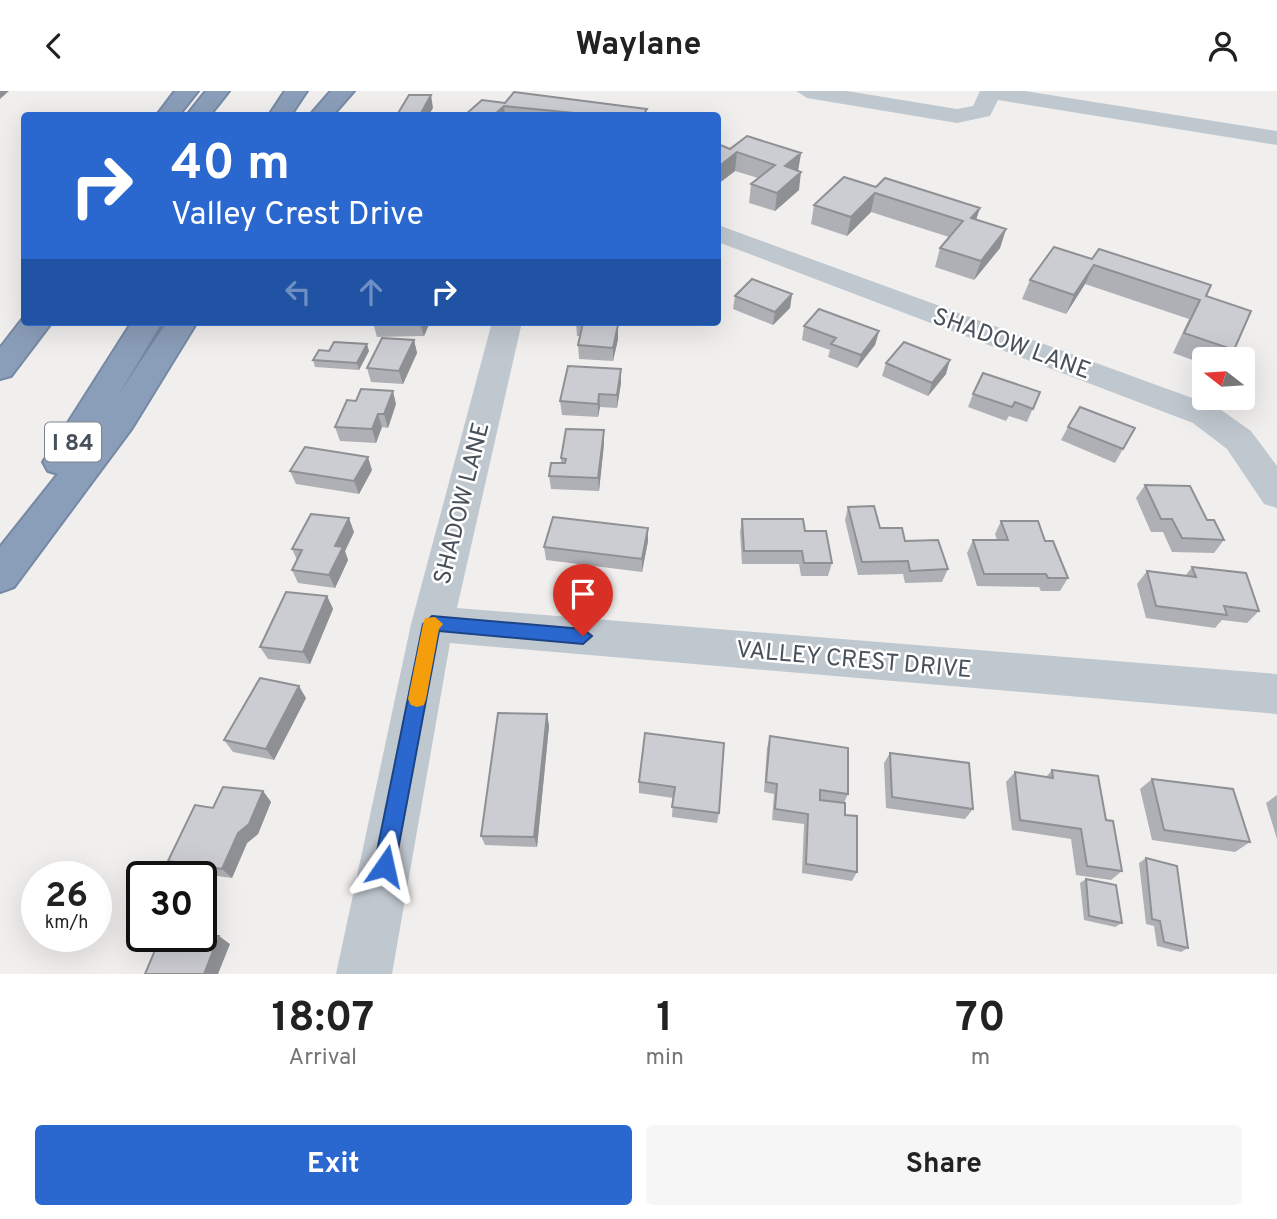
<!DOCTYPE html>
<html lang="en">
<head>
<meta charset="utf-8">
<style>
  body { margin:0; font-family:Overpass,sans-serif; background:#f6f6f6; color:#222; height:100vh; display:flex; flex-direction:column; font-size:26px; white-space:nowrap }
  * { box-sizing:border-box; margin:0 }
  p { font-size:23px; color:#767676 }
  .icon { flex:none; width:38px; height:38px; fill:none; stroke:currentColor; stroke-width:2; stroke-linecap:round; stroke-linejoin:round }
  .map { position:relative; height:883px; overflow:hidden }
  .panel { display:flex; flex-direction:column; background:#fff; flex:1 }
  .panel>* { flex:none }
  .hud { position:absolute; left:21px; top:21px; width:700px; height:214px; border-radius:7px; box-shadow:0 7px 28px #0002; background:#2a68cf; color:#fff; overflow:hidden }
  .needle { width:46px; rotate:287deg }
  .buttons { position:absolute; left:1192px; top:256px; display:grid; gap:14px }
  .buttons a { display:grid; place-items:center; width:63px; height:63px; border-radius:7px; background:#fff; box-shadow:0 7px 28px #0002; font-size:35px }
  .speed { position:absolute; left:21px; top:770px; display:flex; gap:14px; font-size:35px; font-weight:700; text-align:center }
  .speed>* { display:grid; place-content:center; width:91px; height:91px; border-radius:50%; background:#fff; box-shadow:0 7px 28px #0002; line-height:1 }
  .speed small { font-size:18px; font-weight:400 }
  .speed .limit { border:4px solid #111; border-radius:10px; background:#fff; color:#111 }
  .pin { position:absolute; display:grid; place-items:center; width:60px; height:60px; color:#fff; margin:-72px -30px; border-radius:50% 50% 50% 0; rotate:-45deg; box-shadow:0 0 7px #0007 }
  .pin .icon { rotate:45deg }
  .me { position:absolute; width:77px; margin:-38px; rotate:11deg; stroke-linejoin:round; filter:drop-shadow(0 0 5px #0008) }
  .turn { display:flex; align-items:center; gap:24px; height:147px; padding:0 35px; font-size:32px }
  .turn .icon { width:91px; height:91px; stroke-width:2.5 }
  .turn b { display:block; font-size:49px; line-height:60px }
  .lanes { display:flex; align-items:center; height:66px; padding:0 35px; background:#0003; justify-content:center; gap:35px; direction:ltr }
  .lanes .off { opacity:.35 }
  .eta { display:flex; justify-content:space-evenly; align-items:center; height:119px; text-align:center }
  .eta b { font-size:42px; font-weight:700; line-height:49px }
  .primary-button { display:flex; gap:14px; margin-top:auto; padding:14px 35px }
  .primary-button a { flex:1; height:80px; border-radius:7px; background:#2a68cf; color:#fff; font-size:28px; font-weight:700; line-height:80px; text-align:center }
  .primary-button a+a { background:#f6f6f6; color:#222 }
  header { display:flex; justify-content:space-between; align-items:center; height:91px; padding:0 35px; background:#fff; font-size:32px; font-weight:700 }
  .map>svg:first-child { display:block }
  .lines { fill:none; stroke-linecap:round; stroke-linejoin:round }
  .highway-casing { stroke:#7689a4; stroke-width:4 }
  .minor { fill:#c0c8cf; fill-rule:evenodd }
  .highway { fill:#8b9eb9; fill-rule:evenodd }
  .wall { fill:#afb0b5 }
  .shaded-wall { fill:#8f9094 }
  .building { fill:#cccdd3; stroke:#8f9094; stroke-width:2 }
  .route { fill:#2a68cf; stroke:#1b4487; stroke-width:2 }
  .slow { fill:#f59e0b }
  .labels { text-anchor:middle; stroke-width:5; stroke-linejoin:round; paint-order:stroke }
  .shield { fill:#fff; stroke:#7f848c; stroke-width:2 }
  .shield-label { font-size:23px; font-weight:bold; fill:#48505a }
  .street-label { font-size:24px; fill:#48505a; stroke:#fff }
</style>
</head>
<body>
<header><svg class="icon" aria-label="back" viewBox="0 0 24 24"><path d="M15 5l-7 7 7 7"/></svg>Waylane<svg class="icon" aria-label="person" viewBox="0 0 24 24"><circle cx="12" cy="8" r="4"/><path d="M4 21q1-7 8-7t8 7"/></svg></header>
<div class="map">
<svg width="1277" height="883" viewBox="0 0 1277 883">
  <rect width="100%" height="100%" fill="#f1efee"/>
  <g class="lines">
    <!-- highway casing -->
    <g class="highway-casing">
      <path id="highway" d="M175,0H198L179,24H157Z
        M206,0H229L210,24H187Z
        M285,0H307L291,24H269Z
        M331,0H354L333,24H310Z
        M24,226V231H52L11,285L0,288V257Z
        M132,231H162L119,303L167,231H197L132,337L14,496L0,501V456L58,383L48,380L43,371Z"/>
    </g>
    <!-- minor -->
    <path class="minor" d="M796,0H847L957,18L973,15L980,0H1025L1277,40V54L998,9L990,25L957,32L807,7Z
      M718,134L1217,316L1251,340L1277,375V417L1264,413L1227,358L1193,332L718,151Z
      M492,231H522L457,517L1277,583V623L450,552L392,883H336L411,533Z"/>
    <!-- highway -->
    <use href="#highway" class="highway"/>
  </g>
  <!-- wall -->
  <path class="wall" d="M505,12L647,24H465Z
    M718,53L730,58L801,62L798,80L799,99L775,120L749,112L751,93L758,87L735,80L718,93Z
    M876,96L980,117L976,128L1006,138L1000,157L974,189L935,176L940,157L949,146L871,121L847,145L811,133L814,114Z
    M1054,156L1206,205L1234,259L1228,268H1204V273L1173,262L1189,228L1085,193L1066,223L1022,208L1030,189Z
    M792,203L790,217L773,234L733,218L735,205Z
    M430,231L424,245L377,246L373,232Z
    M576,231H596V233L618,234V248L613,270L579,268L578,254L580,245H577Z
    M804,235L879,240L875,254L857,277L828,266L830,259L802,249Z
    M414,249L417,262L403,293L371,291L367,277Z
    M329,260H369L359,279L315,276L313,269Z
    M886,272L946,283L928,305L882,285Z
    M621,292L617,317L600,316L598,326L562,324L560,310Z
    M1040,301L1027,331L1009,325L1006,330L968,316L973,303Z
    M396,313L388,337L382,336L376,352L340,350L335,336Z
    M1068,336L1123,358L1115,372L1061,349Z
    M604,353L599,400L551,398L549,385L561,372V367Z
    M372,379L359,403L296,393L290,380Z
    M1145,394L1207,429L1224,449L1214,462L1172,461L1163,441H1151L1136,407Z
    M848,416L880,437L905,450L948,478L942,491L905,492L903,483L858,484L845,429Z
    M742,428L805,440L832,472L828,485H801L799,473H742L740,441Z
    M1001,430L1045,450L1068,487L1060,500H1041L1039,496L977,495L967,462L973,449H997L995,443Z
    M354,441L345,460L348,469L335,497L298,492L292,479L297,469L292,458Z
    M648,450L642,481L546,469L544,456Z
    M1192,476L1259,520L1247,532L1222,529L1215,537L1146,527L1137,493L1147,480L1185,485Z
    M327,505L333,518L310,573L268,568L260,556Z
    M306,607L274,669L233,661L224,649Z
    M547,623L549,635L537,756L485,754L481,745Z
    M645,642L719,722L717,732L672,726L673,707L639,702V691Z
    M770,645L848,703L844,712L845,724L857,781L852,790L802,782L804,733L772,729L774,703L764,701L767,657Z
    M890,662L973,718L965,728L886,717L884,672Z
    M1052,679L1106,729L1122,780L1111,789L1076,784L1071,748L1012,739L1006,691L1015,681L1046,686Z
    M1152,688L1250,751L1235,761L1152,749L1140,698Z
    M263,700L271,711L258,743L247,752L232,787L179,780L168,770L213,717Z
    M1277,704V748L1266,712Z
    M1146,767L1188,857L1181,861L1157,855L1154,835L1146,833L1139,772Z
    M1086,788L1122,832L1115,836L1084,829L1080,792Z"/>
  <!-- shaded-wall -->
  <path class="shaded-wall" d="M0,0H9L0,8Z
    M431,4L433,17L429,24H420Z
    M504,15L505,24H494Z
    M737,61L735,80L718,93V76Z
    M801,62L798,80L785,75Z
    M801,81L799,99L775,120L777,102Z
    M875,102L871,121L847,145L851,126Z
    M980,117L974,135L971,127Z
    M1006,138L1000,157L974,189L981,170Z
    M1094,174L1085,193L1066,223L1074,204Z
    M792,203L790,217L773,234L775,221Z
    M421,231H430L424,245L420,232Z
    M618,234V248L613,270V257Z
    M879,240L875,254L857,277L861,264Z
    M414,249L417,262L403,293L399,280Z
    M367,253L369,260L359,279L357,272Z
    M950,269L946,283L928,305L932,292Z
    M621,278V292L617,317V304Z
    M393,300L396,313L388,337L384,323Z
    M599,303L600,316L598,326V313Z
    M378,323L382,336L376,352L372,338Z
    M604,339V353L599,400L598,387Z
    M368,366L372,379L359,403L354,390Z
    M349,427L354,441L345,460L348,469L335,497L329,484L335,455Z
    M648,437V450L642,481V468Z
    M327,505L333,518L310,573L303,561Z
    M299,595L306,607L274,669L266,658Z
    M547,623L549,635L537,756L534,746Z
    M263,700L271,711L258,743L247,752L232,787L222,778L238,742Z
    M219,845L230,853L218,883H204Z"/>
  <!-- building -->
  <path class="building" d="M514,1L647,18L643,24H595L504,15L494,24H465L482,9L505,12Z
    M409,4H431L420,24H397Z
    M747,45L801,62L785,75L801,81L777,102L751,93L775,74L737,61L718,76V53L730,58Z
    M844,86L876,96L885,87L980,117L971,127L1006,138L981,170L940,157L963,130L875,102L851,126L814,114Z
    M1054,156L1092,168L1099,158L1211,194L1206,205L1251,220L1234,259L1184,242L1200,209L1094,174L1074,204L1030,189Z
    M752,188L792,203L775,221L735,205Z
    M819,218L879,240L861,264L831,253L836,247L804,235Z
    M374,231H421L373,232Z
    M576,231H593V233L618,234L613,257L578,254L583,232Z
    M382,247L414,249L399,280L367,277Z
    M334,251L367,253L357,272L313,269L319,259L329,260Z
    M904,251L950,269L932,292L886,272Z
    M568,275L621,278L617,304L599,303L598,313L560,310Z
    M983,282L1040,301L1033,318L1015,311L1012,316L973,303Z
    M361,298L393,300L384,323H378L372,338L335,336L347,309L356,310Z
    M1080,316L1135,337L1123,358L1068,336Z
    M566,338L604,339L598,387L549,385L551,372H565L566,368L561,367Z
    M305,356L368,366L354,390L290,380Z
    M1145,394L1190,395L1207,429H1214L1224,449L1182,447L1172,428H1161Z
    M874,415L880,437H902L905,450L938,449L948,478L910,480L908,470L862,471L848,416Z
    M311,423L349,427L335,455L343,456L329,484L292,479L302,459L292,458Z
    M553,426L648,437L642,468L544,456Z
    M742,428H803L805,440H826L832,472H804L802,460H744Z
    M1001,430H1038L1045,450H1053L1068,487H1048L1046,483H984L973,449H1008Z
    M1192,476L1246,482L1259,520L1224,515L1227,524L1156,515L1147,480L1196,486Z
    M286,501L327,505L303,561L260,556Z
    M260,587L299,595L266,658L224,649Z
    M498,622L547,623L534,746L481,745Z
    M645,642L724,652L719,722L672,716L675,696L639,691Z
    M770,645L848,657V703L820,699V709L845,712V724L857,725V781L806,773L808,723L775,718L777,693L766,691Z
    M890,662L969,672L973,718L892,706Z
    M1052,679L1098,685L1106,729L1113,730L1122,780L1087,775L1081,738L1020,729L1015,681L1053,687Z
    M1152,688L1233,698L1250,751L1164,739Z
    M223,696L263,700L249,733L238,742L222,778L168,770L195,714L213,717Z
    M1146,767L1177,775L1188,857L1164,851L1160,830L1152,828Z
    M1086,788L1116,794L1122,832L1089,825Z
    M201,843L219,845L204,883H145L161,845H201Z"/>
  <!-- route -->
  <path class="route" d="M432,525L583,538L592,545L583,553L439,540L395,775L392,783L385,786L377,783L374,775L423,533Z"/>
  <!-- slow -->
  <path class="slow" d="M435,526L443,533L439,538L426,608L424,614L417,616L411,614L408,608L423,533L425,527Z"/>
  <g class="labels">
    <!-- shield labels -->
    <rect class="shield" x="45" y="331.5" width="56" height="39" rx="5"/>
    <g class="shield-label">
      <text x="73" y="359">I 84</text>
    </g>
    <!-- street labels -->
    <g class="street-label">
      <text transform="translate(1012 252) rotate(20)" y="8">SHADOW LANE</text>
      <text transform="translate(461 412) rotate(-76)" y="8">SHADOW LANE</text>
      <text transform="translate(854 568) rotate(5)" y="8">VALLEY CREST DRIVE</text>
    </g>
  </g>
</svg>
<div class="buttons">
<a><svg class="needle" viewBox="-14 -14 28 28"><path d="M0-13l5 13h-10z" fill="#e53935"/><path d="M0 13l5-13h-10z" fill="#767676"/></svg></a>
</div>
<div class="speed"><div>26<small>km/h</small></div><div class="limit">30</div></div>
<div class="pin" style="left:583px;top:545px;background:#d93025"><svg class="icon" aria-label="arrive" viewBox="0 0 24 24"><path d="M6 21V4h12l-3 4 3 4H6"/></svg></div>
<svg class="me" style="left:385px;top:775px" viewBox="-20 -20 40 40"><path d="M0-17L14 15 0 8-14 15z" fill="#2a68cf" stroke="#fff" stroke-width="4"/></svg>
<div class="hud">
<div class="turn"><svg class="icon" aria-label="right" viewBox="0 0 24 24"><path d="M7 20v-9h11M14 6l5 5-5 5"/></svg><div><b>40 m</b>Valley Crest Drive</div></div>
<div class="lanes"><svg class="icon off" aria-label="left" viewBox="0 0 24 24"><path d="M17 20v-9H6M10 6l-5 5 5 5"/></svg><svg class="icon off" aria-label="ahead" viewBox="0 0 24 24"><path d="M12 20V5M6 11l6-6 6 6"/></svg><svg class="icon" aria-label="right" viewBox="0 0 24 24"><path d="M7 20v-9h11M14 6l5 5-5 5"/></svg></div>
</div>
</div>
<section class="panel">
<div class="eta">
<div><b>18:07</b><p>Arrival</p></div>
<div><b>1</b><p>min</p></div>
<div><b>70</b><p>m</p></div>
</div>
<div class="primary-button"><a>Exit</a><a>Share</a></div>
</section>
</body>
</html>
